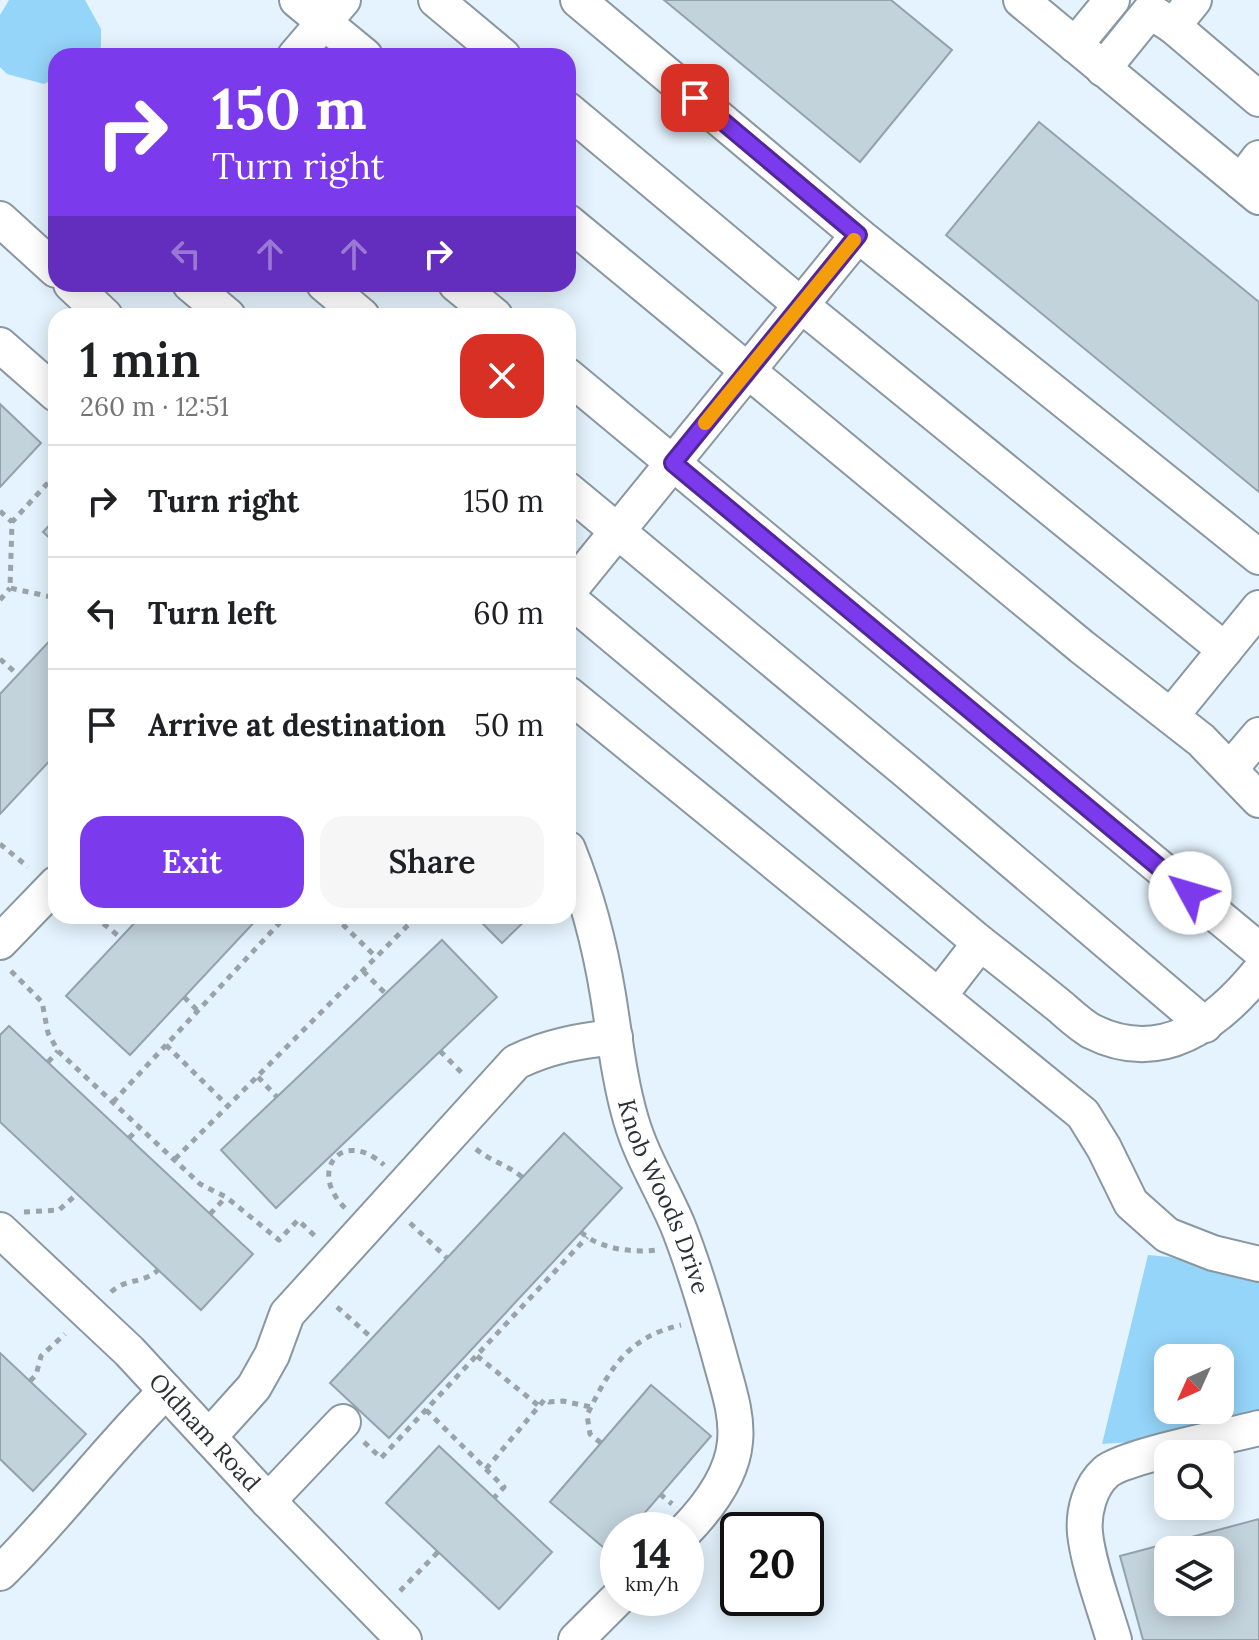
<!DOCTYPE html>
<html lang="en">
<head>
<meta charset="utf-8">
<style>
  body { margin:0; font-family:Lora,serif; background:#f6f6f6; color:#202124; height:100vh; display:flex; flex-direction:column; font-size:30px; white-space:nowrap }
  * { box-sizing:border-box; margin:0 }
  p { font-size:26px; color:#757577 }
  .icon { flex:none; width:44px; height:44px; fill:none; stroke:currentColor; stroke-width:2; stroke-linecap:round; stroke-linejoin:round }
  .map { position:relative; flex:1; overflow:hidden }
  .panel { position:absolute; left:48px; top:308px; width:528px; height:616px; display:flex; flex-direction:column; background:#fff; border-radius:24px; box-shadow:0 4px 20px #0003 }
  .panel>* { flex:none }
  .top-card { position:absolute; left:48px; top:48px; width:528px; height:244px; border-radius:24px; box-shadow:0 4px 20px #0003; background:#7c3aed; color:#fff; overflow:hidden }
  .needle { width:52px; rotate:225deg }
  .controls { position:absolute; left:1154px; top:1344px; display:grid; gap:16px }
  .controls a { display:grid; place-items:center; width:80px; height:80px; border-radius:16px; background:#fff; box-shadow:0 4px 20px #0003; font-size:40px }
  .speed { position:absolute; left:600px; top:1512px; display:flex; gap:16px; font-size:40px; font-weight:700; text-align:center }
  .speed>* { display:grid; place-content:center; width:104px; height:104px; border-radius:50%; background:#fff; box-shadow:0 4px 20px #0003; line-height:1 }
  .speed small { font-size:20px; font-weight:400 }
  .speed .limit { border:4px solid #111; border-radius:12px; background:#fff; color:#111 }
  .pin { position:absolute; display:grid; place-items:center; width:68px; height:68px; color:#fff; margin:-34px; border-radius:16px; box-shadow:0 4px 12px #0006 }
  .me { position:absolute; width:88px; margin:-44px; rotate:309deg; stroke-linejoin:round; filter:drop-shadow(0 0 6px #0008) }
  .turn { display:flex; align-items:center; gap:28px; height:168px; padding:0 32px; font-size:36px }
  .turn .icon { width:104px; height:104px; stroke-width:2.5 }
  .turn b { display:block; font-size:56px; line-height:68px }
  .lanes { display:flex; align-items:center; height:76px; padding:0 32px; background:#0003; justify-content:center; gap:40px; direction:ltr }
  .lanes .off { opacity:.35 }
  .round { display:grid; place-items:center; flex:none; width:84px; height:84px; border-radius:24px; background:#f6f6f6 }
  .summary { display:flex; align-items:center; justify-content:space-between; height:136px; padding:0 32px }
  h1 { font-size:48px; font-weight:600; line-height:60px }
  .primary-button { display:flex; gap:16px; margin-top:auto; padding:16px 32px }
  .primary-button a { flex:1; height:92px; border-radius:24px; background:#7c3aed; color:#fff; font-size:32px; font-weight:600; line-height:92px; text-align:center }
  .primary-button a+a { background:#f6f6f6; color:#202124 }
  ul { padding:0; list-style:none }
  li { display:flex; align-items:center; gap:24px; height:112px; padding:0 32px; border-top:2px solid #e0e0e0 }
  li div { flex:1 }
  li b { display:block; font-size:30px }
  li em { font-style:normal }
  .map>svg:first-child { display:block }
  .green { fill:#95d5f9; fill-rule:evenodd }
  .building { fill:#c3d3dc; stroke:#93a2ab; stroke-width:2; fill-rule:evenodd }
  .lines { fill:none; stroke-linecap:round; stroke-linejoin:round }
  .minor-casing { stroke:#8997a0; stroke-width:38 }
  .path { stroke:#98a3aa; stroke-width:5; stroke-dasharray:6 6; stroke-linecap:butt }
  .minor { stroke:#fff; stroke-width:34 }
  .route-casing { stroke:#51269a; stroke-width:20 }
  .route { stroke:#7c3aed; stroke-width:14 }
  .slow { stroke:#f59e0b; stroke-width:14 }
  .labels { text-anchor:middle; stroke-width:8; stroke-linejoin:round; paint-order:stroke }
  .street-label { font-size:24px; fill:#2b3134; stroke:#fefefe }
</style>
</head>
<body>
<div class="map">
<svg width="1259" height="1640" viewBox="0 0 1259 1640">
  <rect width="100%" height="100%" fill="#e4f3fd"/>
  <!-- green -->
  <path class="green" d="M9,0H85L101,29V47L93,56H56V78L44,84L7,74L0,67V15Z
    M1148,1255L1169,1257L1259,1281V1411L1131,1442L1102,1444ZM1168,1358H1220V1410H1168Z"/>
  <!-- building -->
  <path class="building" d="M664,0H891L952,50L860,162Z
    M1039,122L1259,302V492L946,235Z
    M0,404L41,443L0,487Z
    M56,518V544L43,532Z
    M56,634V754L0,814V694Z
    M141,916H260L130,1055L66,996Z
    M475,916H530L502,943Z
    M442,940L497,997L276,1208L221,1150Z
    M9,1026L253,1254L201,1310L0,1122V1035Z
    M564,1133L622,1188L389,1438L330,1383Z
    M0,1353L86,1434L33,1491L0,1459Z
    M651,1385L711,1436L630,1530H618V1544L610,1553L550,1502Z
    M439,1446L552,1552L499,1609L386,1503Z
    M1259,1519V1640H1143L1120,1556ZM1168,1550H1220V1602H1168Z"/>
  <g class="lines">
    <!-- minor casing -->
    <g class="minor-casing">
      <g id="minor">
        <path d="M297,0L365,56"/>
        <path d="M436,0L503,56"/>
        <path d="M578,0L858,235L1259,557"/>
        <path d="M1021,0L1259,197"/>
        <path d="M1173,26L1259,99"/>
        <path d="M1075,45L1112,0"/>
        <path d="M295,56L343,0"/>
        <path d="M1103,69L1150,11L1173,26L1194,0"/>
        <path d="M568,110L801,305L1225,650"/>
        <path d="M1241,182L1259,158"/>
        <path d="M0,219L56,270"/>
        <path d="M568,222L1082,647L1201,740L1259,800"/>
        <path d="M71,284L105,316"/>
        <path d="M190,284L228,316"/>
        <path d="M324,284L362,316"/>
        <path d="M456,284L495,316"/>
        <path d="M0,345L56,394"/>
        <path d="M568,376L1259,950"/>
        <path d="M568,490L905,770L1205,1025"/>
        <path d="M568,592L858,235"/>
        <path d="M568,598L980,943L939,996"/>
        <path d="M568,694L1083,1114L1104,1148L1131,1203L1167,1235L1213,1253L1259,1264"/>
        <path d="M1171,716L1259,608"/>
        <path d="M1230,769L1259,735"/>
        <path id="s1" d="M568,849C587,896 600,946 608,995C615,1038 619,1079 631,1120C642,1158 663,1190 678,1226C695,1269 708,1314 720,1358C727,1385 738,1414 735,1442C732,1476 709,1506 686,1530"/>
        <path d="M0,942L56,884"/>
        <path d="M980,943C1006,963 1032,984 1057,1004C1068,1013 1079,1024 1091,1031C1160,1066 1216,1025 1259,972"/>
        <path id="s2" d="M0,1230L129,1351L268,1501L404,1640"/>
        <path d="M209,1437L254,1387L272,1355L287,1314L516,1062C549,1046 579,1041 615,1037"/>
        <path d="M268,1501L343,1422"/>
        <path d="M0,1573C59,1515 107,1449 166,1391"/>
        <path d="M576,1640L618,1598"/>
        <path d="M1114,1640C1105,1609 1088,1564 1085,1533C1083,1512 1090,1486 1106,1472C1125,1456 1229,1436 1259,1428"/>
      </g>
    </g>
    <!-- path -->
    <path class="path" d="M56,474L12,522L10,588L56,598
      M0,511L12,522
      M0,600L10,588
      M0,659L18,675
      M0,844L28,867
      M94,916L121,938
      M334,916L376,957
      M11,971L42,1002L48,1033L58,1051L200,1184L226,1197L279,1240L298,1220L317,1238
      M363,971L386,994
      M184,997L198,1011
      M166,1045L228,1106
      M440,1051L465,1076
      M48,1062L58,1051
      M258,1077L277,1097
      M113,1102L286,916
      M129,1138L140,1127
      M476,1149C490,1161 508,1165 522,1177
      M175,1159L417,916
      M345,1208C307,1171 342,1127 384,1165
      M24,1212L59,1210L77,1194
      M210,1214L226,1197
      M410,1223L447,1258
      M581,1232C599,1249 633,1253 656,1250
      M111,1292C126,1278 143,1284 158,1270
      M337,1307L372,1338
      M477,1356L539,1406
      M30,1381L36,1375L41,1356L65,1334
      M426,1410L504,1487L494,1498
      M364,1442L381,1458L587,1237
      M601,1443L590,1434L587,1415C610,1368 628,1337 681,1325
      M486,1469L545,1399L549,1402L563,1401L591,1407
      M660,1494L672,1504
      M400,1591L438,1552"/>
    <!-- minor -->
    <use href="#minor" class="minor"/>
  </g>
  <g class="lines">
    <!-- route casing -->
    <g class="route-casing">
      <path id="route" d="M695,98L858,235L673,463L1190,893"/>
    </g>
    <!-- route -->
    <use href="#route" class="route"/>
    <!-- slow -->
    <path class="slow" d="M705,423L854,240"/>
  </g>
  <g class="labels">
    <!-- street labels -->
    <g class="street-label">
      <text dy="8" stroke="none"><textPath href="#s1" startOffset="362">Knob Woods Drive</textPath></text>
      <text dy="8" stroke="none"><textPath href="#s2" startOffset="288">Oldham Road</textPath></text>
    </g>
  </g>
</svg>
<div class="controls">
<a><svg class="needle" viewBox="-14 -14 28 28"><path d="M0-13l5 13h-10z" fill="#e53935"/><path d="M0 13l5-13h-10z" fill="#757577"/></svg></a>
<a><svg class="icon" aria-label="search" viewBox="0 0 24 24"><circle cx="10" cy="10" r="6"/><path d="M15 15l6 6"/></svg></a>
<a><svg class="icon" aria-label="layers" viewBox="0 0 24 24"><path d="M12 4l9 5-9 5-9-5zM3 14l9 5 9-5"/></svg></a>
</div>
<div class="speed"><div>14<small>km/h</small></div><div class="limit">20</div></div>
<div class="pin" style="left:695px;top:98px;background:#d93025"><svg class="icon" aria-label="arrive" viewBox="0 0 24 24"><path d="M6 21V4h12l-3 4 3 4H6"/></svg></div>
<svg class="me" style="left:1190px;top:893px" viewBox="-20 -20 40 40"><circle r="19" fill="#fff"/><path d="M0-13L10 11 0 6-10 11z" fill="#7c3aed"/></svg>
<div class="top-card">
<div class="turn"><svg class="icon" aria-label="right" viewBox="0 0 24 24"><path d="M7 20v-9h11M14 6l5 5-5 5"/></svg><div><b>150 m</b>Turn right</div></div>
<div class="lanes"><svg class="icon off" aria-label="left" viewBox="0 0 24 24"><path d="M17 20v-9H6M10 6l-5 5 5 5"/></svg><svg class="icon off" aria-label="ahead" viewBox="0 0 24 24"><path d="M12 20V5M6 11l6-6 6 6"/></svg><svg class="icon off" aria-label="ahead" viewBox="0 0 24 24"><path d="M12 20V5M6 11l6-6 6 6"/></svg><svg class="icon" aria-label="right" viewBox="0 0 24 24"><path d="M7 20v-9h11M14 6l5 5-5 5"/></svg></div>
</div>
<section class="panel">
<div class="summary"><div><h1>1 min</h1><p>260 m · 12:51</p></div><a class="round" style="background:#d93025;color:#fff"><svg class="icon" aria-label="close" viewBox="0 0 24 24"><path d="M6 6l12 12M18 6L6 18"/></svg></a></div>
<ul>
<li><svg class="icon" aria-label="right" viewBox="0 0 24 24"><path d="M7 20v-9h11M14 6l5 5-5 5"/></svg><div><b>Turn right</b></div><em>150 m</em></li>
<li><svg class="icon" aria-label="left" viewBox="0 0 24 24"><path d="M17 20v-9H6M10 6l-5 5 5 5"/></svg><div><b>Turn left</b></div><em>60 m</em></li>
<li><svg class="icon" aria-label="arrive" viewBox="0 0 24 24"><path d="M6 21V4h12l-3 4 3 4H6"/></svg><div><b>Arrive at destination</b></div><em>50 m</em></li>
</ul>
<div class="primary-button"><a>Exit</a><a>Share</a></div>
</section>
</div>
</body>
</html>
